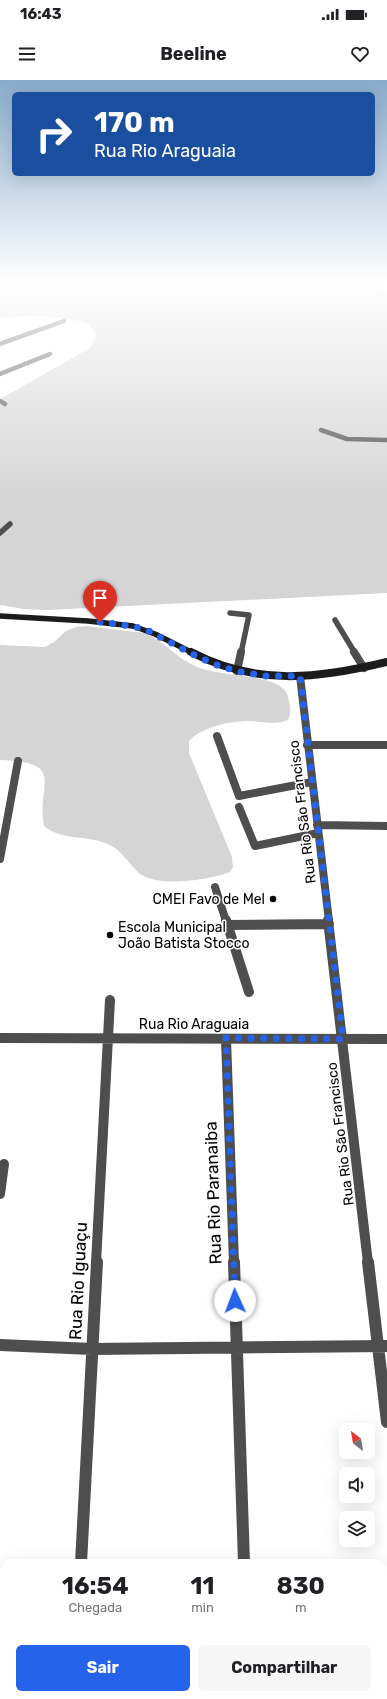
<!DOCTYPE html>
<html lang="pt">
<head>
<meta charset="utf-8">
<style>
  body { margin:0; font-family:Rubik,sans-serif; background:#f6f6f6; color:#202124; height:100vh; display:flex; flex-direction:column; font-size:15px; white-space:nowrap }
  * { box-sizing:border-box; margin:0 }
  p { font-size:13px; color:#757577 }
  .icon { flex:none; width:22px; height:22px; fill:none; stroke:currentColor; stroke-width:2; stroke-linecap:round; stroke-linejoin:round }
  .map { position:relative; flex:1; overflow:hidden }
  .details { position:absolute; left:0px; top:1479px; width:387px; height:140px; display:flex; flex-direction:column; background:#fff; border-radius:12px 12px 0 0; box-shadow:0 4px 16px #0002 }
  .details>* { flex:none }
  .guide { position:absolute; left:12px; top:12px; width:363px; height:84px; border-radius:6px; box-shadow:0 4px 16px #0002; background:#1a4fa0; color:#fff; overflow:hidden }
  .needle { width:26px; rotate:329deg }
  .buttons { position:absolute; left:339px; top:1343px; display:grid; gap:8px }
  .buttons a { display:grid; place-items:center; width:36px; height:36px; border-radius:6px; background:#fff; box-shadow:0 4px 16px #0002; font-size:20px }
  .pin { position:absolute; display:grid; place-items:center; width:34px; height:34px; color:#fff; margin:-41px -17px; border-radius:50% 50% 50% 0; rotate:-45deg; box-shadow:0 0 4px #0007 }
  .pin .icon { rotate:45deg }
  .me { position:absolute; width:44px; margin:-22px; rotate:358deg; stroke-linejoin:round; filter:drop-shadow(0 0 3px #0008) }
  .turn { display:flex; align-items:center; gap:14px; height:84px; padding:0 16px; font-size:18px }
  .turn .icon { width:52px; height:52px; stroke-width:2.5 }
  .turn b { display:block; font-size:28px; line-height:34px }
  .eta { display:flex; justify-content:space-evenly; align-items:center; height:68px; text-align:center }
  .eta b { font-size:24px; font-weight:700; line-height:28px }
  .primary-button { display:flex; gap:8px; margin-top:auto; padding:8px 16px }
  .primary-button a { flex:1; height:46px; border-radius:6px; background:#2563eb; color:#fff; font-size:16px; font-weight:700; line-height:46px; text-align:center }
  .primary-button a+a { background:#f6f6f6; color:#202124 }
  .status { display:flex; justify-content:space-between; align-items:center; height:28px; padding:0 20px; background:#fff; direction:ltr }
  .status svg { height:11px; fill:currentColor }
  header { display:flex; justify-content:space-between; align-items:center; height:52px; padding:0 16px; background:#fff; font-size:18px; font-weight:700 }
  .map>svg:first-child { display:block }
  .green { fill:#d5d5d5 }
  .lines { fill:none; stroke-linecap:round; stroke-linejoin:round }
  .street-far4 { stroke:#4e4e4e; stroke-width:4.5 }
  .street-far3 { stroke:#4e4e4e; stroke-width:5.5 }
  .street-far2 { stroke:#4e4e4e; stroke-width:8 }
  .street-far1 { stroke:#4e4e4e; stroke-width:10 }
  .street { stroke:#4e4e4e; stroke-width:12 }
  .secondary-far1 { stroke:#1b1b1b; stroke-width:5.5 }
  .secondary { stroke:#1b1b1b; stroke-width:8 }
  .route { stroke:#2563eb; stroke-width:7; stroke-dasharray:0 12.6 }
  .poi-dot { fill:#000; stroke:#fff; stroke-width:1.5 }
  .labels { text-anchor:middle; stroke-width:3; stroke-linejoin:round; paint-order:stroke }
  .street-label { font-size:14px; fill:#000; stroke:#fff }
  .poi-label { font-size:14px; fill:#000; stroke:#fff; text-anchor:end }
  .near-street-label { font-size:17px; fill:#000; stroke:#fff }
</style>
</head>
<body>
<div class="status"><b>16:43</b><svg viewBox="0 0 49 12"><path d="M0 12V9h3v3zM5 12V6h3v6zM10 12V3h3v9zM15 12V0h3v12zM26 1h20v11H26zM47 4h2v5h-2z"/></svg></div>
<header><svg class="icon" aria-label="menu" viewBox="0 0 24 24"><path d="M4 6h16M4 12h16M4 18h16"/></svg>Beeline<svg class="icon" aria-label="heart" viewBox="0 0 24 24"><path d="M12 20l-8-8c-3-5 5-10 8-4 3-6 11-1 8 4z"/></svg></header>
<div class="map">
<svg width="387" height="1619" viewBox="0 0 387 1619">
  <rect width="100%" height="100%" fill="#fff"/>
  <!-- green -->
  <path class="green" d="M0,199H387V202L376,206L383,211L387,212V513L48,530L24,529L0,525V319L90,268L97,254L86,242L41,235L0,238Z
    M86,546L145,553L152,556C166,565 179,579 195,586C216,596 267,595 281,607C287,611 288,616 289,622C291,629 291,634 288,640C276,645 264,642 251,641C231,641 203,646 189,661V673L232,777L233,787L230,792C210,800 156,808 139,793C129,784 122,771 110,765C88,754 64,762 44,746C36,702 68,683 0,680V565L45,567L54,562L66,551L76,547Z"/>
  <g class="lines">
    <!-- street-far4 -->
    <path class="street-far4" d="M0,264L64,241
      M0,294L50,274
      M0,321L5,324
      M321,350L347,359L387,360"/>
    <!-- street-far3 -->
    <path class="street-far3" d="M0,453L10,444
      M230,533L249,535L241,573
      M335,540L355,573"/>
    <!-- street-far2 -->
    <path class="street-far2" d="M354,572L364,588
      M237,591L241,572
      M300,596L329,841
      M217,656L239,716L312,702
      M307,665H387
      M239,727L255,766L318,753
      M317,745L387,746
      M0,779L18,681
      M215,807L226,841"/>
    <!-- street-far1 -->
    <path class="street-far1" d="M226,840L249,912
      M328,840L368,1183
      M228,845L329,844
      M0,958L387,959
      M226,959L234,1183
      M0,1114L4,1084
      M96,1183L110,920"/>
    <!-- street -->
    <path class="street" d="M234,1182L244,1483
      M368,1182L387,1342
      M0,1265L92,1269L387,1266
      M81,1483L97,1182
      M74,1615V1619
      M249,1615V1619"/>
    <!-- secondary-far1 -->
    <path class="secondary-far1" d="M0,536L88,541L133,546L155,554L193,573"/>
    <!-- secondary -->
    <path class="secondary" d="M191,572C256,606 318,599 387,582"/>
  </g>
  <!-- sky -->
  <linearGradient id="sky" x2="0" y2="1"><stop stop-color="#89aaca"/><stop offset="0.47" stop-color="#fff"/><stop offset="1" stop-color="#fff" stop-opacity="0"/></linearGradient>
  <rect width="387" height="426" fill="url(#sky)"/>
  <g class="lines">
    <!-- route -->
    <path class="route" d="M100,542L131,546L147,550L196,576L217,585L236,591L265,596H300L343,959L226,958L235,1221"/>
  </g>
  <!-- markers -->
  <g class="poi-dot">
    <circle cx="273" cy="819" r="4"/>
    <circle cx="110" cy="855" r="4"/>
  </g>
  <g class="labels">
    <!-- street labels -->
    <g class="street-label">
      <text transform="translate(302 732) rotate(-97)" y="5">Rua Rio São Francisco</text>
      <text x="194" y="949">Rua Rio Araguaia</text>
      <text transform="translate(340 1054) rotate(-97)" y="5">Rua Rio São Francisco</text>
    </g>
    <!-- poi labels -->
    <g class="poi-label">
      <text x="265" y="824">CMEI Favo de Mel</text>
      <text x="118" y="852" text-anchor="start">Escola Municipal<tspan x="118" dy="16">João Batista Stocco</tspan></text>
    </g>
    <!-- near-street labels -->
    <g class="near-street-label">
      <text transform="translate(213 1113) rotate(-92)" y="6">Rua Rio Paranaiba</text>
      <text transform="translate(78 1201) rotate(-87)" y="6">Rua Rio Iguaçu</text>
    </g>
  </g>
</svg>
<div class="buttons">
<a><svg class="needle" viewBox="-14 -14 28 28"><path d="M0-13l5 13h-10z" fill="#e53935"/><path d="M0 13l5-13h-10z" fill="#757577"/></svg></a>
<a><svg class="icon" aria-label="sound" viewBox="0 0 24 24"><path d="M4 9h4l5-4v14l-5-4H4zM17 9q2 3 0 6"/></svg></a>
<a><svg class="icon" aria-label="layers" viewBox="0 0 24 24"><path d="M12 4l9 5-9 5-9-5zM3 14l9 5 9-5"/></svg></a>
</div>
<div class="pin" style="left:100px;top:542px;background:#d93025"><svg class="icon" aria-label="arrive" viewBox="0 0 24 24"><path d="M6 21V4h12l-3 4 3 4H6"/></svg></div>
<svg class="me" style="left:235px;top:1221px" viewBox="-20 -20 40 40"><circle r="19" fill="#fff"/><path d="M0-13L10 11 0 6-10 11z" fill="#2563eb"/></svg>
<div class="guide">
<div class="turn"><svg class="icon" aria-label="right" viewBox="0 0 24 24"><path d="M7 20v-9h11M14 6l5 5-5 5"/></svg><div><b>170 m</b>Rua Rio Araguaia</div></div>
</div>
<section class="details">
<div class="eta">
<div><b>16:54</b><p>Chegada</p></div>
<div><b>11</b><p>min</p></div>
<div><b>830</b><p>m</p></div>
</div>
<div class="primary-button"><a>Sair</a><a>Compartilhar</a></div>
</section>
</div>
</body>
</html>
